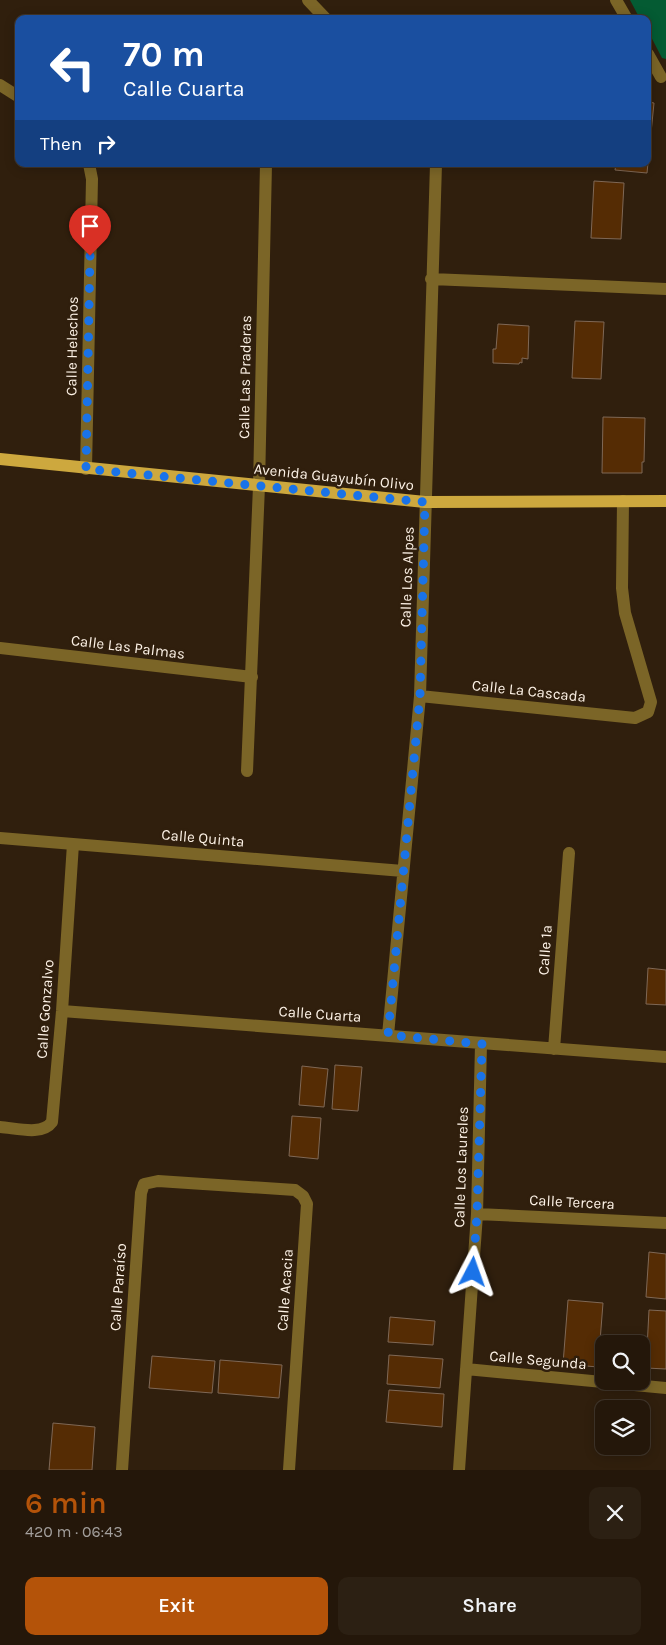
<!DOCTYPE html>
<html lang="en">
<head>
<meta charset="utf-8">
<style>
  body { margin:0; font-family:Karla,sans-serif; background:#2c2013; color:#f1f3f6; height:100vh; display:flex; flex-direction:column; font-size:19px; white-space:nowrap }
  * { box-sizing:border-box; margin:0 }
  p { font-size:16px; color:#a39f9c }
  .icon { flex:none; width:28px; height:28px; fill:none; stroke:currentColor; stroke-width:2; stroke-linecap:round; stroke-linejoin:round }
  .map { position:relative; height:1470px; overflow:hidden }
  .details { display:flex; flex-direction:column; background:#24170a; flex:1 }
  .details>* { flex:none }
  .guide { position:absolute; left:15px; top:15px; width:636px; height:152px; border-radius:10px; box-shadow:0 2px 12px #0003,0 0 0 1px #41362b; background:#1a4fa0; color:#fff; overflow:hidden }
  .controls { position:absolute; left:595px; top:1335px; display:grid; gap:10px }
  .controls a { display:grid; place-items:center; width:55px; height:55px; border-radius:10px; background:#24170a; box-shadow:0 2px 12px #0003,0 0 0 1px #41362b; font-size:25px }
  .pin { position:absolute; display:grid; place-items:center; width:42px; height:42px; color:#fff; margin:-51px -21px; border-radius:50% 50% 50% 0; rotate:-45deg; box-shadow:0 0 5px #0007 }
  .pin .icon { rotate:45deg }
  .me { position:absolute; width:55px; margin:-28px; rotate:4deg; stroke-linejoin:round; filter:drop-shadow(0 0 4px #0008) }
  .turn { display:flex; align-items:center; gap:18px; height:105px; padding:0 25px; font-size:22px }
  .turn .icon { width:65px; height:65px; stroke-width:2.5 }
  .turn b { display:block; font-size:35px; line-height:42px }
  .then { display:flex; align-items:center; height:48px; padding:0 25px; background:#0003; gap:10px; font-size:19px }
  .round { display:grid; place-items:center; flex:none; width:52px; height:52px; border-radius:10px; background:#2c2013 }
  .headline { display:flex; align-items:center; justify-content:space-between; height:85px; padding:0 25px }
  h1 { font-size:30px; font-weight:600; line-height:38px; color:#b45309 }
  .action { display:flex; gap:10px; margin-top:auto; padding:10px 25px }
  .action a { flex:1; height:58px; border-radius:10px; background:#b45309; color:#fff; font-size:20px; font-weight:600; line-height:58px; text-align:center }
  .action a+a { background:#2c2013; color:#f1f3f6 }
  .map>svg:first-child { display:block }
  .green { fill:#045b33 }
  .building { fill:#552c04; stroke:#7f6856 }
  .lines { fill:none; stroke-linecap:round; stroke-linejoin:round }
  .minor { stroke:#7b6527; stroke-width:12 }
  .major { stroke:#cda83e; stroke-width:12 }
  .route { stroke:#1a73e8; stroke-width:9; stroke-dasharray:0 16.2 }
  .labels { text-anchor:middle; stroke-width:5; stroke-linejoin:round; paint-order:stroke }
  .street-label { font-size:15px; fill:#fdf2e6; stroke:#301f0d }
</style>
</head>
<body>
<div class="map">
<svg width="666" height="1470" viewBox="0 0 666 1470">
  <rect width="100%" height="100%" fill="#301f0d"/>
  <!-- green -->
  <path class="green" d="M630,0H666V59L662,58L648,31V19H640Z"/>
  <!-- building -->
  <path class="building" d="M648,102L654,103L647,173L615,170L616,164H648Z
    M594,181L624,183L621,239L591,238Z
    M575,321L604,322L601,379L572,378Z
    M498,324L529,326L528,359L522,358V363L520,362L519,364L493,363V349H496Z
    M603,417L645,418L644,462H642V473H602Z
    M648,968L666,970V1005L646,1004Z
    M335,1065L362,1067L358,1111L332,1109Z
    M302,1066L328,1069L324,1107L299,1105Z
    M292,1116L321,1118L318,1159L289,1156Z
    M649,1252L666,1254V1299L646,1297Z
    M568,1300L603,1303L598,1367L563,1364Z
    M649,1310L666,1311V1369L646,1368Z
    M390,1317L435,1321L433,1345L388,1342Z
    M389,1355L443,1359L440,1388L387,1384Z
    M152,1356L215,1361L212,1393L149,1388Z
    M220,1360L282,1365L279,1398L218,1393Z
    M389,1390L444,1394L442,1427L386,1422Z
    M53,1423L95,1427L92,1470H49Z"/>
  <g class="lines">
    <!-- minor -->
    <path class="minor" d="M308,0L326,19
      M616,0L627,19
      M648,54L661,77
      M0,85L19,97
      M431,279L666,289
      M86,469L92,179L89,164
      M0,648L252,677
      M420,696L635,718L648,712L651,702L625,613L622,588L623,501
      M247,771L259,486L266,164
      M0,838L403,871
      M62,1011L666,1057
      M388,1035L420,696L436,164
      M554,1049L569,853
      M0,1127C16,1128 42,1136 52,1122L62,1011L73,844
      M477,1214L666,1223
      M466,1369L666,1388
      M122,1470L141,1193L144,1184L158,1181L295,1190L303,1196L307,1204L289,1470
      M459,1470L477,1214L481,1044"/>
    <!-- major -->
    <path class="major" d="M0,459L425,502L666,501"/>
  </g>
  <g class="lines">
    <!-- route -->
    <path class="route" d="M90,256L86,469L425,502L420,696L388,1035L482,1044L477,1214L473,1272"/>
  </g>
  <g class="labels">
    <!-- street labels -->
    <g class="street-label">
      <text transform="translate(72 346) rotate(-89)" y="5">Calle Helechos</text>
      <text transform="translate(245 377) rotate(-89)" y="5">Calle Las Praderas</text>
      <text transform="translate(334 477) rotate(6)" y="5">Avenida Guayubín Olivo</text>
      <text transform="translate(407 577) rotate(-88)" y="5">Calle Los Alpes</text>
      <text transform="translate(128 647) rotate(7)" y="5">Calle Las Palmas</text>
      <text transform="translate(529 691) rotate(6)" y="5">Calle La Cascada</text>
      <text transform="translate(203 838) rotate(5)" y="5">Calle Quinta</text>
      <text transform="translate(545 950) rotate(-86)" y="5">Calle 1a</text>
      <text transform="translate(45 1009) rotate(-86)" y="5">Calle Gonzalvo</text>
      <text transform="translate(320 1014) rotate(4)" y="5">Calle Cuarta</text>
      <text transform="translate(461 1167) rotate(-88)" y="5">Calle Los Laureles</text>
      <text transform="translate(572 1202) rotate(3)" y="5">Calle Tercera</text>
      <text transform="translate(118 1287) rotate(-86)" y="5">Calle Paraíso</text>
      <text transform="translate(285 1290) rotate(-86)" y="5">Calle Acacia</text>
      <text transform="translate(538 1360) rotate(5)" y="5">Calle Segunda</text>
    </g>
  </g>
</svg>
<div class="controls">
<a><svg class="icon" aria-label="search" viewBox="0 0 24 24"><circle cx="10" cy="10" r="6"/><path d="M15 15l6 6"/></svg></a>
<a><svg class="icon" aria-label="layers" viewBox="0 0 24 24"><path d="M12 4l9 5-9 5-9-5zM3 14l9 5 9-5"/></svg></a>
</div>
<div class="pin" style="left:90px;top:256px;background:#d93025"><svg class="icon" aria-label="arrive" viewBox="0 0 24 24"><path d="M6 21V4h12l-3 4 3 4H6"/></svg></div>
<svg class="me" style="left:473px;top:1272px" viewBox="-20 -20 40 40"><path d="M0-17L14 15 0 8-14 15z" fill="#1a73e8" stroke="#fff" stroke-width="4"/></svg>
<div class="guide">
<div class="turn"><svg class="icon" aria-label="left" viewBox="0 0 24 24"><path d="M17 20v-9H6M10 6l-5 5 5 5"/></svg><div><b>70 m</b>Calle Cuarta</div></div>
<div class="then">Then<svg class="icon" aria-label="right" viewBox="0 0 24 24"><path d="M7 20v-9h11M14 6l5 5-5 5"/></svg></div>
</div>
</div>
<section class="details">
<div class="headline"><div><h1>6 min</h1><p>420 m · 06:43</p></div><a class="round"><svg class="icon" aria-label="close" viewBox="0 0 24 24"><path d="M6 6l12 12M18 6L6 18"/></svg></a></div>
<div class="action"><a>Exit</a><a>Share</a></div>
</section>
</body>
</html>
